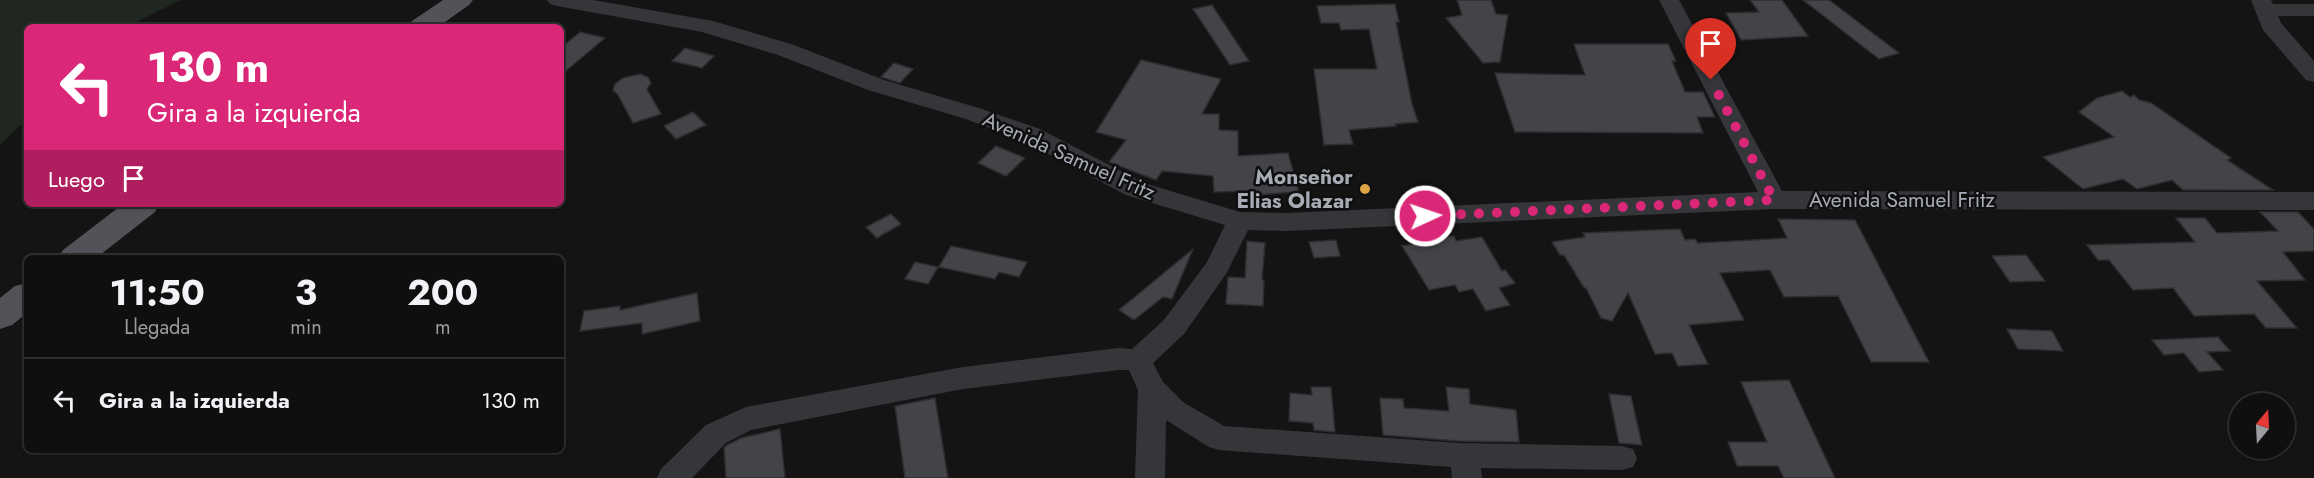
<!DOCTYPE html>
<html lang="es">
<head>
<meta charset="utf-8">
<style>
  body { margin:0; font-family:Jost,sans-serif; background:#181819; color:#f1f3f6; height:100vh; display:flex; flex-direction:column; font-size:22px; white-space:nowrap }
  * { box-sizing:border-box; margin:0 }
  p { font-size:20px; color:#9b9c9f }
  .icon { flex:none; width:33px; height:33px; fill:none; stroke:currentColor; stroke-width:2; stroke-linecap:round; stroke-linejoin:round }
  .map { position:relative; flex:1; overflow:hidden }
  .sheet { position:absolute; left:24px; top:255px; width:540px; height:198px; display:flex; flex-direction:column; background:#0f0f10; border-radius:9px; box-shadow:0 2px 4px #0004,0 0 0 2px #2f2f30 }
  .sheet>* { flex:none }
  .top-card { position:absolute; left:24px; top:24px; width:540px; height:183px; border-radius:9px; box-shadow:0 2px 4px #0004,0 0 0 2px #2f2f30; background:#db2777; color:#fff; overflow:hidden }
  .needle { width:39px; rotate:18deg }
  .tools { position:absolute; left:2229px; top:393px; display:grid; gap:12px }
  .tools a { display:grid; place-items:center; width:66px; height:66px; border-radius:50%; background:#0f0f10; box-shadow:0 2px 4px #0004,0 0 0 2px #2f2f30; font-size:30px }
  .pin { position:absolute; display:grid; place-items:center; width:51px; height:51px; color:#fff; margin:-62px -26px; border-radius:50% 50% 50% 0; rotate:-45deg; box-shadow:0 0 6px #0007 }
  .pin .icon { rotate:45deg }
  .me { position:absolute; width:66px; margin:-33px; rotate:87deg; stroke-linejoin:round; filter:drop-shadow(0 0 4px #0008) }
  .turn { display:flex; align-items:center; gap:21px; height:126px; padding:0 24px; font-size:27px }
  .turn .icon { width:78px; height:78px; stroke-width:2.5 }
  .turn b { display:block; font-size:42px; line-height:51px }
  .then { display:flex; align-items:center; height:57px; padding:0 24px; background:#0003; gap:12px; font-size:22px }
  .eta { display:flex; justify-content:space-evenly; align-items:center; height:102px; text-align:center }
  .eta b { font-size:36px; font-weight:700; line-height:42px }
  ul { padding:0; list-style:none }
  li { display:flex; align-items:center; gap:18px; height:84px; padding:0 24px; border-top:2px solid #2f2f30 }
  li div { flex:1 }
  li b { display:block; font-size:22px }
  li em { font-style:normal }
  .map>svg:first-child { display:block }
  .green { fill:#202721 }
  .building { fill:#434448; stroke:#2e2e31; stroke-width:1.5 }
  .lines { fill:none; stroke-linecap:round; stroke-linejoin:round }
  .minor { fill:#35363a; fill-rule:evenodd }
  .major { fill:#515358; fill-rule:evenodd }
  .route { stroke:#db2777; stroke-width:10; stroke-dasharray:0 18 }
  .poi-dot { fill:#dda643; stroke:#0f0f10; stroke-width:2 }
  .labels { text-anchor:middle; stroke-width:5; stroke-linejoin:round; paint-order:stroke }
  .street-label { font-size:21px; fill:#a7abb4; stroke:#0f0f10 }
  .poi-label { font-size:21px; font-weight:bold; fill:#a7abb4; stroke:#0f0f10; text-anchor:end }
</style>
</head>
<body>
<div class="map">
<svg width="2314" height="478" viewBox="0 0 2314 478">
  <rect width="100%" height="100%" fill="#141415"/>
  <!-- green -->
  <path class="green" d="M0,0H181L126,27H27V119L0,145Z"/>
  <!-- building -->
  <path class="building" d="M1457,0H1491L1496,14L1508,15L1500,62L1483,63L1446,18L1462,15Z
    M1750,0H1782L1808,36L1741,40L1726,13L1759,12Z
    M1803,0H1829L1899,53L1879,59Z
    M1395,4L1399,22H1396L1412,104L1418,122L1395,124L1396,126L1349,130L1353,144L1324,145L1314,69H1377L1369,29L1341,30L1339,23H1321L1317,6Z
    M1212,5L1249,61L1230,65L1193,9Z
    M580,32L605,38L561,75V48Z
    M1574,44H1668L1676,61H1672L1685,92H1703L1715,117H1697L1703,133L1515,132L1495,73L1585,75Z
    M685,48L714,56L702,68L672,61Z
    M1141,60L1221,79L1202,114H1219V130L1238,131V156L1288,153L1299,192L1252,195V191L1214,192L1213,176L1162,171L1156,180L1109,162L1126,140L1096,132Z
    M894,63L913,69L900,83L881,77Z
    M640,74L648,77L651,83L647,89L661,114L633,123L618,95L613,90L615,84L623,78Z
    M2122,91L2130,97L2134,95L2139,100L2151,103L2231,158L2227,160L2273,190H2183L2172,180L2137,189L2123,179L2083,189L2043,157L2114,137L2079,112L2097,98Z
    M693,112L706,125L676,139L664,126Z
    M996,146L1025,158L1006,176L978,163Z
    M2260,212H2298L2314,229V251L2283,252L2305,280L2257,281L2297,328H2266L2254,314L2194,316L2173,288L2133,290L2109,260H2098L2087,245L2195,242L2176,218H2205L2217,233L2278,231Z
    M891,214L901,224L877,238L866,227Z
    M1778,219L1855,220L1929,362H1871L1838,296L1784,297L1770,270L1720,273L1744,320L1689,325L1708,364L1678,366L1672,353L1655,354L1628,293L1612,321L1601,318L1586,288H1584L1564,255H1560L1552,242L1585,237L1583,233L1680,229L1685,240L1695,239L1698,243L1787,238Z
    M1454,236L1456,241L1482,237L1502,271L1505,270L1515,283L1499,288L1510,305L1486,311L1473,289L1459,292L1455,285L1429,290L1402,246L1428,241V239Z
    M1336,240L1340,256L1314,258L1309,242Z
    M1247,241L1265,243L1262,280H1264L1263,306L1226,304L1228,277L1245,278Z
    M951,246L1027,262L1019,277L999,272L995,279L939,267Z
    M1193,249L1172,299L1163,297L1134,320L1119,310Z
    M2026,255L2045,281L2010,282L1992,256Z
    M915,262L938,267L928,284L905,279Z
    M697,293L700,321L642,334V323L580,331L584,311L620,306V310Z
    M2007,329L2052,331L2063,351L2018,349Z
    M2218,337L2230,351L2207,352L2223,370L2199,372L2184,353L2164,355L2152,340Z
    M1789,380L1835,478H1784L1778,466H1737L1728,442H1767L1741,382Z
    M1311,387H1331L1335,432L1314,430L1313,423L1289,421L1290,393L1312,395Z
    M1446,387L1469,389L1470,404L1516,410L1519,442L1458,441L1383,435L1380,398L1403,399L1404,408L1449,411Z
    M1609,394L1631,396L1642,445L1619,443Z
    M935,398L948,478H905L895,406Z
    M780,429L785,478H726L724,448L727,445L741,438Z"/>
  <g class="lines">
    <!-- minor -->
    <path class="minor" d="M547,0H593L713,21L794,45L884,80L982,109L1040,129L1144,183L1240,212L1286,213L1758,192L1659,0H1679L1782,191L2314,192V210L1774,209L1286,231L1248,230L1226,274L1184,334L1153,363L1163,382L1183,402L1224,426L1458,443L1622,446L1633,449L1637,458L1633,467L1622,470L1481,468L1482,478H1452L1451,467L1219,450L1209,447L1166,420L1165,478H1135L1138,390L1129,370H1118L963,389L751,430L726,443L692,478H657L661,469L706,425L746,407L963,367L1118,348L1132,349L1164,320L1207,262L1225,225L1126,195L1024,141L966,119L868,90L778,55L702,32L557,6L550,4Z
      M2251,0H2271L2273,4H2314V16H2278L2281,23L2314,61V82L2306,80L2263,30Z"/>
    <!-- major -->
    <path class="major" d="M443,0H473L469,5L438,27H408L412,21Z
      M123,204H159L155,212L96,258H58L63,250Z
      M27,283V313L12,325L0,329V298L15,286Z"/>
  </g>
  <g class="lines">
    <!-- route -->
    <path class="route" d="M1425,216L1774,200L1711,80"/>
  </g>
  <!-- markers -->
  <circle class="poi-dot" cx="1365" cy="189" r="6"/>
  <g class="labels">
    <!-- street labels -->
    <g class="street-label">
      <text transform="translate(1069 156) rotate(24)" y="7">Avenida Samuel Fritz</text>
      <text x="1902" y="207">Avenida Samuel Fritz</text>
    </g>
    <!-- poi labels -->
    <g class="poi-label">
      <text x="1353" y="184">Monseñor<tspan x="1353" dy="24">Elias Olazar</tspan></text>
    </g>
  </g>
</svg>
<div class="tools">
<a><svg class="needle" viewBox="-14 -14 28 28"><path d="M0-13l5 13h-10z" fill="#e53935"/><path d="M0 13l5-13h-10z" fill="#9b9c9f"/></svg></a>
</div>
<div class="pin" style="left:1711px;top:80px;background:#d93025"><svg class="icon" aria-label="arrive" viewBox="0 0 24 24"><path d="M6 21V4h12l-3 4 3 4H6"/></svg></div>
<svg class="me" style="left:1425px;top:216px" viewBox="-20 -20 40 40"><circle r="17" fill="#db2777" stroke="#fff" stroke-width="3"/><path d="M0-11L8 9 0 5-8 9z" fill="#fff"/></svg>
<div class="top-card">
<div class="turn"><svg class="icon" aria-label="left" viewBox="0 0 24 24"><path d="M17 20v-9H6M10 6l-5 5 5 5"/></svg><div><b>130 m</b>Gira a la izquierda</div></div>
<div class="then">Luego<svg class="icon" aria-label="arrive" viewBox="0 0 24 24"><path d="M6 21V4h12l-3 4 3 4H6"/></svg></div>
</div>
<section class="sheet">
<div class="eta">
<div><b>11:50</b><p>Llegada</p></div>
<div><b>3</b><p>min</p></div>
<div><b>200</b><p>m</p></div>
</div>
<ul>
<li><svg class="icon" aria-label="left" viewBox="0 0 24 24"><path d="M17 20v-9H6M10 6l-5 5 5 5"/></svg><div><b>Gira a la izquierda</b></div><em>130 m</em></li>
</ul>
</section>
</div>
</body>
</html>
